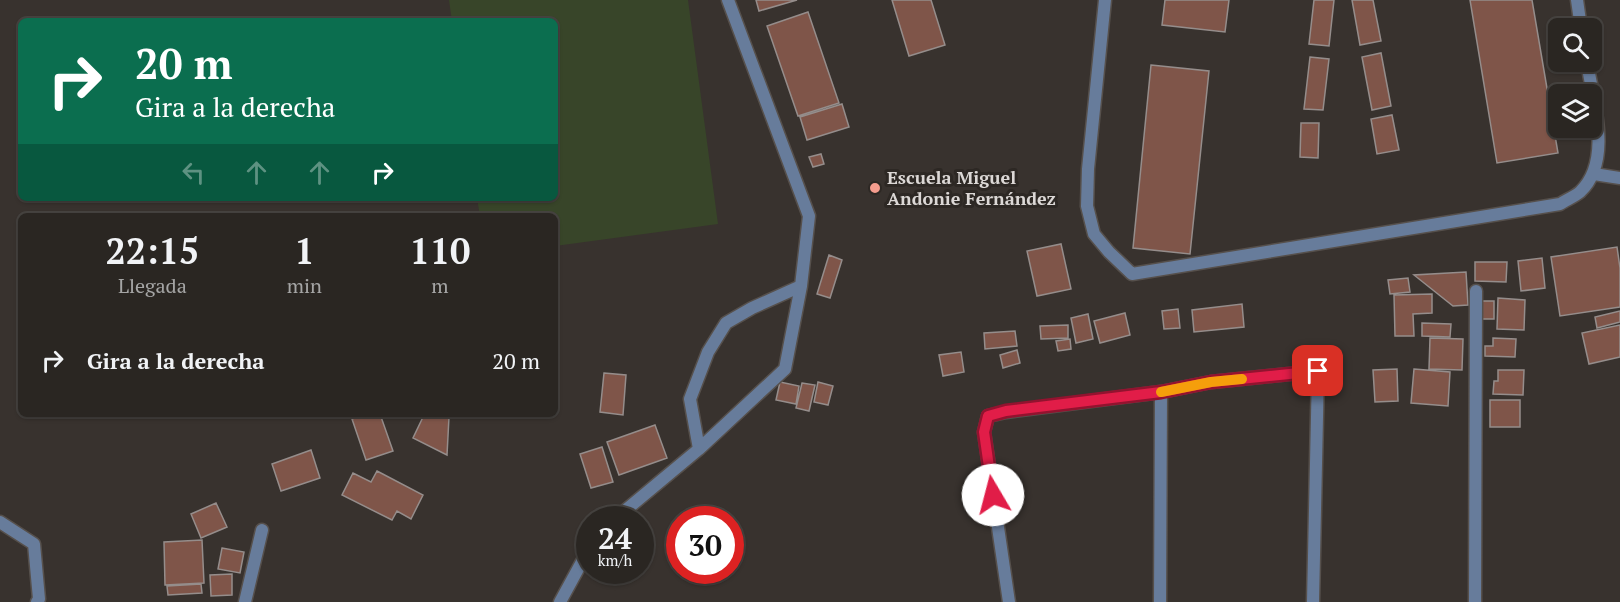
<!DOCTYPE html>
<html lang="es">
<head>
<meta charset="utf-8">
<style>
  body { margin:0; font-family:"PT Serif",serif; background:#36322f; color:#f1f3f6; height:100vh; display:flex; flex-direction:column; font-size:22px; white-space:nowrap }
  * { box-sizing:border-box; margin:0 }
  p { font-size:20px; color:#a5a5a5 }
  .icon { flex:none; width:33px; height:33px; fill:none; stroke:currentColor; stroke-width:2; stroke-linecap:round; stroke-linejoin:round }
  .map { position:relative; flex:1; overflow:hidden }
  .details { position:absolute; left:18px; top:213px; width:540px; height:204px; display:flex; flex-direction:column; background:#2a2622; border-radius:9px; box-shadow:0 2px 4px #0004,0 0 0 2px #464340 }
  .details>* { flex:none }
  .banner { position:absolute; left:18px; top:18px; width:540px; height:183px; border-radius:9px; box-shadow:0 2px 4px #0004,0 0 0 2px #464340; background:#0b6e4f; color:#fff; overflow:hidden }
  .fabs { position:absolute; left:1548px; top:18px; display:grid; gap:12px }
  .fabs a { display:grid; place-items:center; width:54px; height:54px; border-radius:9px; background:#2a2622; box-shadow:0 2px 4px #0004,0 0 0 2px #464340; font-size:30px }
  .speed { position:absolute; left:576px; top:506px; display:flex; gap:12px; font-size:30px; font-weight:700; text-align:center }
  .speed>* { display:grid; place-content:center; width:78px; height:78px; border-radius:50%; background:#2a2622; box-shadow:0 2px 4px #0004,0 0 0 2px #464340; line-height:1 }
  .speed small { font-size:15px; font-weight:400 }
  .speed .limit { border:9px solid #d22; background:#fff; color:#111 }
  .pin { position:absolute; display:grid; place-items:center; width:51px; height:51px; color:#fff; margin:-26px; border-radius:12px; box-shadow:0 3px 9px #0006 }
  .me { position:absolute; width:66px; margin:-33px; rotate:352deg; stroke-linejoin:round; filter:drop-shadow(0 0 4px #0008) }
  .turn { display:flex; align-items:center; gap:21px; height:126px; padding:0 18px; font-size:27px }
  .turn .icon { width:78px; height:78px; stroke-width:2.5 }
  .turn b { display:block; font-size:42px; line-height:51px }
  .lanes { display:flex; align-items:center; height:57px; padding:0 18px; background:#0003; justify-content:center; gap:30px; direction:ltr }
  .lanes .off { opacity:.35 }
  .eta { display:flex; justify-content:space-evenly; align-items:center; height:102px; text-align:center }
  .eta b { font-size:36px; font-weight:600; line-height:42px }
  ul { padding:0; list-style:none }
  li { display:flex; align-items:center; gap:18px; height:90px; padding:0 18px }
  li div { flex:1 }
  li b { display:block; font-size:22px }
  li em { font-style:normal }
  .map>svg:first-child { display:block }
  .green { fill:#384529 }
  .building { fill:#7f5549; stroke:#958d8b; stroke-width:1.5 }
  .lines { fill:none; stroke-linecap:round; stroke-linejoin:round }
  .service-casing { stroke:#56504c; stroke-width:15 }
  .minor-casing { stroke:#56504c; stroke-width:15 }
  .service { stroke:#677c9b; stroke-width:12 }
  .minor { stroke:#677c9b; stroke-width:12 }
  .route-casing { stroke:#92132f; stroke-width:15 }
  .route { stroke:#e11d48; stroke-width:10 }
  .slow { stroke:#f59e0b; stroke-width:10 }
  .poi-dot { fill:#f59d8e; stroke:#2d2824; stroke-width:2 }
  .labels { text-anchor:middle; stroke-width:6; stroke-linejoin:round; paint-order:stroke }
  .poi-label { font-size:18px; font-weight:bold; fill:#dcd8d6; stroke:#2d2824; text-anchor:start }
</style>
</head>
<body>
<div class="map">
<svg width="1620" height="602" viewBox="0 0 1620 602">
  <rect width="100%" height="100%" fill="#38322e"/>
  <!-- green -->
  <path class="green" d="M449,0H688L718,224L555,246V216H480L477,198H555V21H452Z"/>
  <!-- building -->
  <path class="building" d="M756,0H797L759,11Z
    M892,0H931L945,45L909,56Z
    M1165,0H1229L1225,32L1162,25Z
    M1314,0H1334L1329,46L1309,44Z
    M1352,0H1373L1381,41L1360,45Z
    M1470,0H1532L1558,153L1497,163Z
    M808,12L839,103L798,116L767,26Z
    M1381,53L1391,106L1372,110L1362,57Z
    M1310,57L1329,59L1323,110L1304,109Z
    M1151,65L1209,71L1190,254L1133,248Z
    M842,104L849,127L807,140L800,117Z
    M1392,115L1399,150L1377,154L1371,119Z
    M1301,123H1319L1318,158L1300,157Z
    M821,154L824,164L813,167L809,157Z
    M1061,244L1071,289L1037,296L1027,251Z
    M1617,247L1620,268V307L1560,316L1551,257Z
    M829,255L842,260L830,298L817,294Z
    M1542,258L1545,288L1521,291L1518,261Z
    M1475,262H1507L1506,282L1475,281Z
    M1466,272L1468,305L1453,306L1414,275Z
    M1408,278L1410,292L1390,294L1388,280Z
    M1432,294V313L1413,314L1414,336H1395L1394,295Z
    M1498,298L1525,300L1524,330L1497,329Z
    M1482,301H1494V319H1482Z
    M1242,304L1244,327L1194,332L1192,310Z
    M1178,309L1180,328L1164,329L1162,311Z
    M1620,311V322L1597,328L1595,317Z
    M1125,313L1130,335L1100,343L1094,321Z
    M1088,314L1093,339L1076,343L1071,318Z
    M1422,323L1451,324L1450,337L1422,336Z
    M1068,325V338L1041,339L1040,326Z
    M1620,325V357L1589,364L1582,333Z
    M1015,331L1017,346L985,349L984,333Z
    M1430,338L1463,339L1462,370L1429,369Z
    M1493,338L1516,339L1515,357L1485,356V346H1493Z
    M1070,339L1071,349L1058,351L1056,341Z
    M1017,350L1020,363L1003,368L1000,355Z
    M961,352L964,372L943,376L939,355Z
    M1397,369L1398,401L1375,402L1373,370Z
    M1414,369L1450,372L1448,406L1411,403Z
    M1498,370H1524L1523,395L1493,394L1494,381H1498Z
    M604,373L626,375L623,415L600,412Z
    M780,382L799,386L796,404L776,400Z
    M818,382L833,386L828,405L814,402Z
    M802,383L815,385L809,411L796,408Z
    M1490,400H1520V427H1490Z
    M367,414H380L393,451L366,460L352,419Z
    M424,415L449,417L447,455L413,438Z
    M655,425L667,458L619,475L607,442Z
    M602,447L613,482L591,488L580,454Z
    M311,450L320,478L281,491L272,464Z
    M377,471L423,495L411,519L397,511L392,520L342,495L353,473L371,482Z
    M216,503L227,527L201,538L191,514Z
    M202,540L204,583L165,585L164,542Z
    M222,548L244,552L240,573L218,569Z
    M232,574V595L211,596L210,575Z
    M201,584L202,593L168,595L167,586Z"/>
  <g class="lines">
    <!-- service casing -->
    <g class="service-casing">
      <path id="service" d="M1105,0L1088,169L1087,206L1094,234L1109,252L1132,274L1560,204C1566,200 1574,197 1580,192C1613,161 1593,101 1587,62
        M1577,0L1581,28
        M1594,174L1620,178"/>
    </g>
    <!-- minor casing -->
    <g class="minor-casing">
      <path id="minor" d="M699,449L690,399L708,352L726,323L752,308L801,286
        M615,519L699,449L785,369L801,286L809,216L728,0
        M0,522L34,544L39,599L37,602
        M245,602L262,530
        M560,602L590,547
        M1009,602L984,432L988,416L1006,412L1161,392L1211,382L1318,371L1313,602
        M1160,602L1161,392
        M1475,602L1476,291"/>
    </g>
    <!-- service -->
    <use href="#service" class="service"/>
    <!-- minor -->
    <use href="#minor" class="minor"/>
  </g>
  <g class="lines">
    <!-- route casing -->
    <g class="route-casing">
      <path id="route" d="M993,495L984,432L988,416L1006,411L1161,392L1211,382L1318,371"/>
    </g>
    <!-- route -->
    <use href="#route" class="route"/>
    <!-- slow -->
    <path class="slow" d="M1161,392L1211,382L1242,379"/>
  </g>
  <!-- markers -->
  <circle class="poi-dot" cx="875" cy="188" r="6"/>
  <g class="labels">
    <!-- poi labels -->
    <g class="poi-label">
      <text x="887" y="184">Escuela Miguel<tspan x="887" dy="21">Andonie Fernández</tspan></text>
    </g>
  </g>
</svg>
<div class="fabs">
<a><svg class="icon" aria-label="search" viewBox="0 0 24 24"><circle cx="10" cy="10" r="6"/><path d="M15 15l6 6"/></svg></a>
<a><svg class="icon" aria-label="layers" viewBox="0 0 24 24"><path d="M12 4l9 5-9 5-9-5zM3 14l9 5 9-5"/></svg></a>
</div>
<div class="speed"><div>24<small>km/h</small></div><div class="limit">30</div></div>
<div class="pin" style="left:1318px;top:371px;background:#d93025"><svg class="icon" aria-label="arrive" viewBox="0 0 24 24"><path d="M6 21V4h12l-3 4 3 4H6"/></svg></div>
<svg class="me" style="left:993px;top:495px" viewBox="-20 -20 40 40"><circle r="19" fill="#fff"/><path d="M0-13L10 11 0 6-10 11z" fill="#e11d48"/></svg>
<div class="banner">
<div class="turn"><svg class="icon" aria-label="right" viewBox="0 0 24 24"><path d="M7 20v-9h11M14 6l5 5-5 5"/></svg><div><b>20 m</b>Gira a la derecha</div></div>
<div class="lanes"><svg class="icon off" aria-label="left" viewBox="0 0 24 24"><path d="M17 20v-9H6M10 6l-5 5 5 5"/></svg><svg class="icon off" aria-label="ahead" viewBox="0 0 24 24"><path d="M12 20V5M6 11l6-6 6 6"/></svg><svg class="icon off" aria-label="ahead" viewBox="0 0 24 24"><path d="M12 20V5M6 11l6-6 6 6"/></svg><svg class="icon" aria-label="right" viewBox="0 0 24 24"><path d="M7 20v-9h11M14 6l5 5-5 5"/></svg></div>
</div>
<section class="details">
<div class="eta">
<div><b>22:15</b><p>Llegada</p></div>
<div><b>1</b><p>min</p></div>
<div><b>110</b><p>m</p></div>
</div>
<ul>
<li><svg class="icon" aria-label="right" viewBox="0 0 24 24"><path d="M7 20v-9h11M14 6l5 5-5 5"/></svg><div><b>Gira a la derecha</b></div><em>20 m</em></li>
</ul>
</section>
</div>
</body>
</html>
